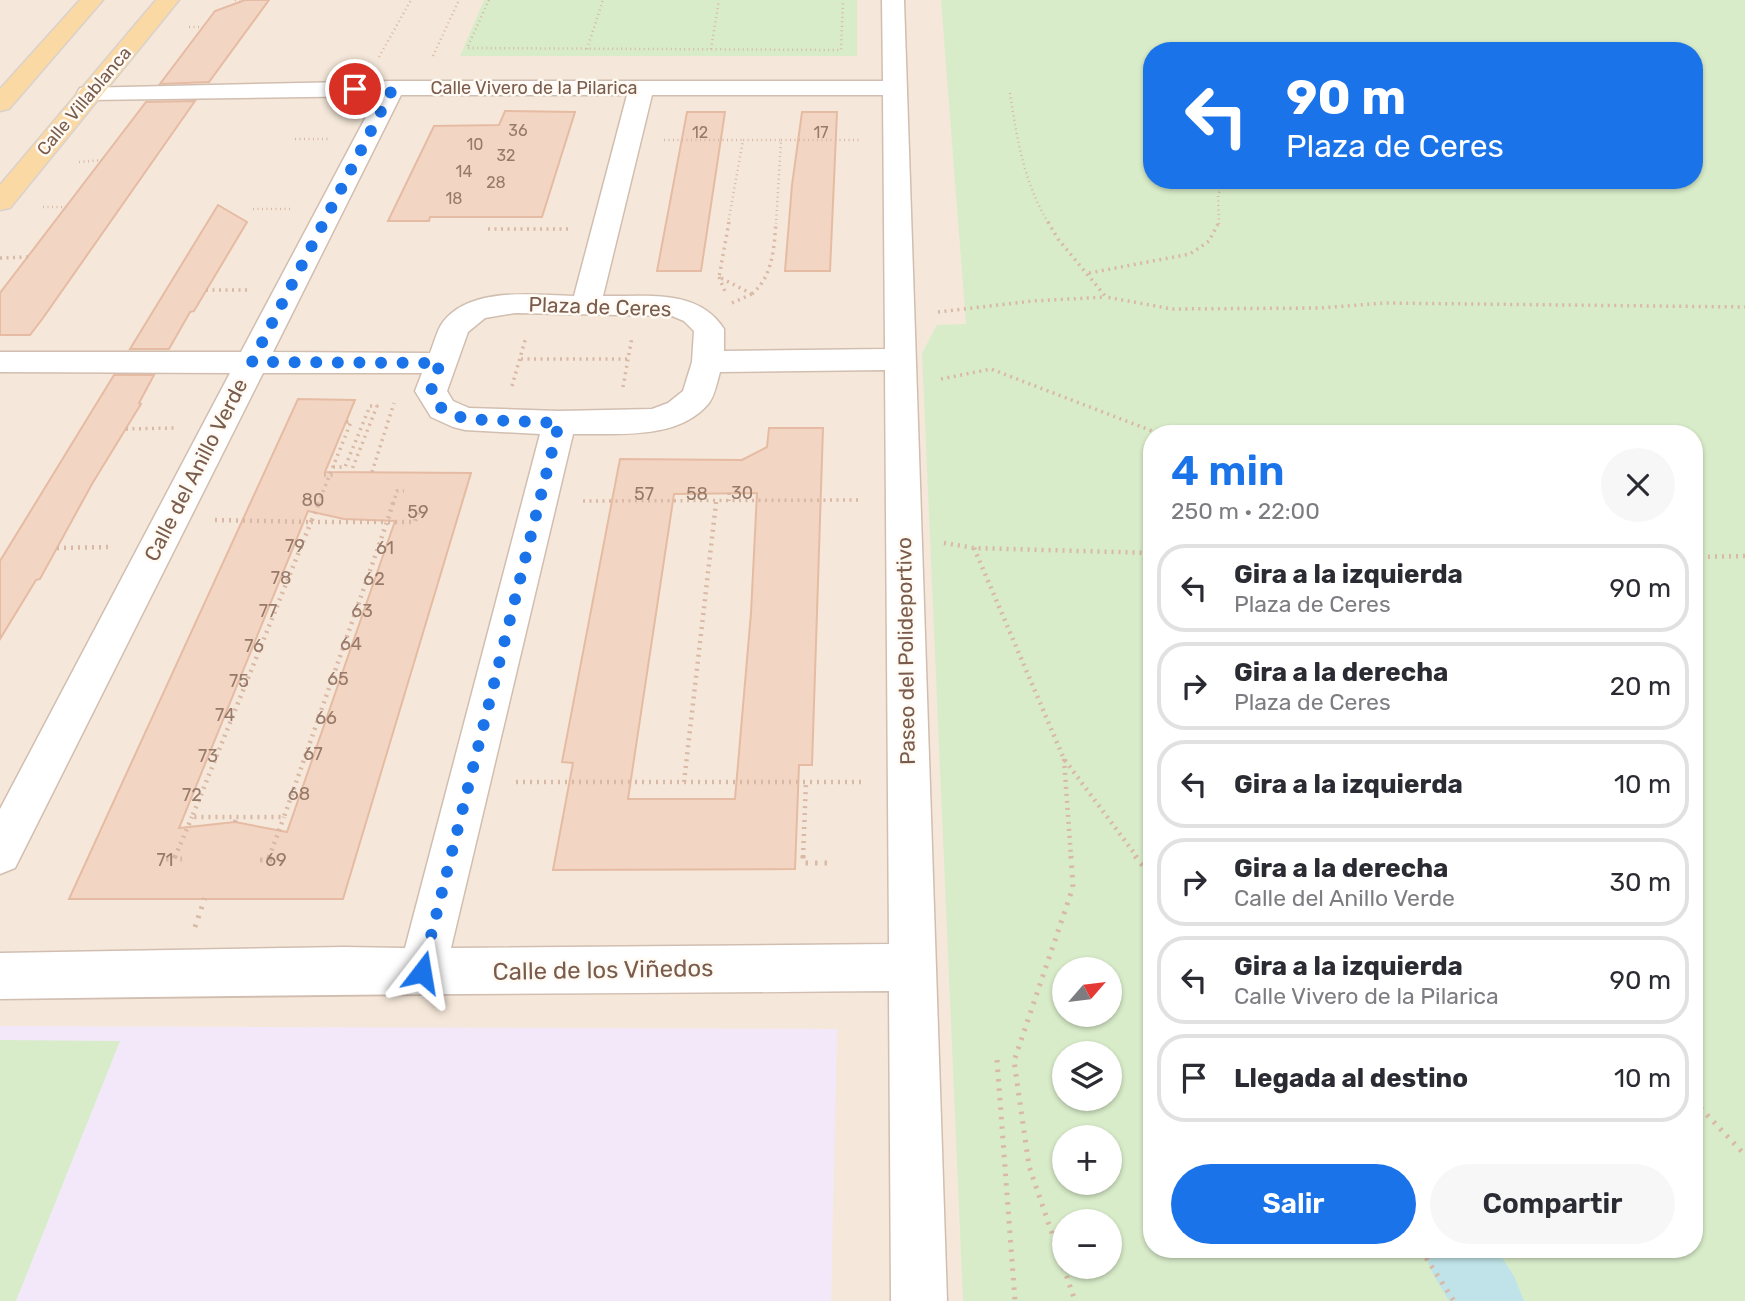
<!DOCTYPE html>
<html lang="es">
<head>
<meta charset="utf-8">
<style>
  body { margin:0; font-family:Rubik,sans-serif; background:#f7f7f7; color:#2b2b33; height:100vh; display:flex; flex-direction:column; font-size:26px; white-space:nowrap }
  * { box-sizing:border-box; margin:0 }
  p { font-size:23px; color:#7c7c81 }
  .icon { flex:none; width:38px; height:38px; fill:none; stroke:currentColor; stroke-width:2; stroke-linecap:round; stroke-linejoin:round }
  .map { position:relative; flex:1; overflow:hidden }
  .drawer { position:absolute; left:1143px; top:425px; width:560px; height:833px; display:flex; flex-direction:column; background:#fff; border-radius:28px; box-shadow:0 2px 5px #0004 }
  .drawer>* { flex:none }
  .hud { position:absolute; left:1143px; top:42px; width:560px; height:147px; border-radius:28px; box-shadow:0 2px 5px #0004; background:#1a73e8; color:#fff; overflow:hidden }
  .needle { width:46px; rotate:62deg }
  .tools { position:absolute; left:1052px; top:957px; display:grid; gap:14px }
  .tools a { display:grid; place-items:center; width:70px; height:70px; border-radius:50%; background:#fff; box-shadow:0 2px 5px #0004; font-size:35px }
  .pin { position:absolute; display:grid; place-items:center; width:60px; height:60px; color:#fff; margin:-30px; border:4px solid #fff; border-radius:50%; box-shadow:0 2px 7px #0007 }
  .me { position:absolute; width:77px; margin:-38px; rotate:14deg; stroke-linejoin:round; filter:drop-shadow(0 0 5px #0008) }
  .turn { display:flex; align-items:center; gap:24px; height:147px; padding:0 28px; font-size:32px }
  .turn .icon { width:91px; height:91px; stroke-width:2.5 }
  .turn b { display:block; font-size:49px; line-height:60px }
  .round { display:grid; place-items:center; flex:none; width:74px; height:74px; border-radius:37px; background:#f7f7f7 }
  .overview { display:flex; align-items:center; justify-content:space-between; height:119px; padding:0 28px }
  h1 { font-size:42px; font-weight:600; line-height:52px; color:#1a73e8 }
  .cta { display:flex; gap:14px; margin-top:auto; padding:14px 28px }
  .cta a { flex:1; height:80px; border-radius:42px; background:#1a73e8; color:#fff; font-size:28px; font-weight:600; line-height:80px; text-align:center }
  .cta a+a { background:#f7f7f7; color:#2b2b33 }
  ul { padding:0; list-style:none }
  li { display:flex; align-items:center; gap:21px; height:88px; margin:0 14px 10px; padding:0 14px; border:4px solid #e1e1e2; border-radius:28px }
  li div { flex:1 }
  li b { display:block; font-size:26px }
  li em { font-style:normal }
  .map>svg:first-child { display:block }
  .residential { fill:#f5e8da; fill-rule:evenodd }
  .education { fill:#f3e8fa }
  .green { fill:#d8ecc9; fill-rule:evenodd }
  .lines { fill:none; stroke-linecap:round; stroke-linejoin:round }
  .canal { fill:#bfe3e8; fill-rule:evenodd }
  .building { fill:#f3d5c3; stroke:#e6bba3; stroke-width:2; fill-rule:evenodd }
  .minor-casing { stroke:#d1beb0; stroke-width:3 }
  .major-casing { stroke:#dad1cd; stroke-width:3 }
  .path-far3 { stroke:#d9b8a5; stroke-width:2.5; stroke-dasharray:1 3.5; stroke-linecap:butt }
  .path-far2 { stroke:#d9b8a5; stroke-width:3.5; stroke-dasharray:2 4.5; stroke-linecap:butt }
  .path-far1 { stroke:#d9b8a5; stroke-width:4.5; stroke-dasharray:2 5; stroke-linecap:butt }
  .path { stroke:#d9b8a5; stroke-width:5; stroke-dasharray:2.5 7; stroke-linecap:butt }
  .minor { fill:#fff; fill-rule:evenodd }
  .major { fill:#fbd9a5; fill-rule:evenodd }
  .route { stroke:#1a73e8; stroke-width:12; stroke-dasharray:0 21.6 }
  .labels { text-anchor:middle; stroke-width:5; stroke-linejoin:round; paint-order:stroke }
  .far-number-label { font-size:16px; fill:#987a6a }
  .far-street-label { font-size:18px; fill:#7a5c4d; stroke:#fffaf3 }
  .number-label { font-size:18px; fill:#987a6a }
  .street-label { font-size:21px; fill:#7a5c4d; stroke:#fffaf3 }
  .near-street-label { font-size:24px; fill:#7a5c4d; stroke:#fffaf3 }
</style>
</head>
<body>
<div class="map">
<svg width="1745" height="1301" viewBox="0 0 1745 1301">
  <rect width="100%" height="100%" fill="#fdf6ec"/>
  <!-- residential -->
  <path class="residential" d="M0,0H1745V1301H0ZM1152,51H1694V180H1152ZM1152,434H1694V1250H1152ZM1064,970H1110V1015H1064ZM1064,1054H1110V1099H1064ZM1064,1138H1110V1183H1064ZM1064,1222H1110V1267H1064Z"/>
  <!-- education -->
  <path class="education" d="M0,1026L837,1029L831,1301H0Z"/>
  <!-- green -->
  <path class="green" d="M484,0H857V56H460Z
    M941,0H1745V1301H963L922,353L937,325L966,324ZM1152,51H1694V180H1152ZM1152,434H1694V1250H1152ZM1064,970H1110V1015H1064ZM1064,1054H1110V1099H1064ZM1064,1138H1110V1183H1064ZM1064,1222H1110V1267H1064Z
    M0,1040L120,1041L16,1301H0Z"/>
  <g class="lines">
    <!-- canal -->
    <path class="canal" d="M1423,1250H1497L1514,1276L1524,1301H1449L1433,1274Z"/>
  </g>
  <!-- building -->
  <path class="building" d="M245,0H269L209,82L160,84L215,11Z
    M195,101L43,318L30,335H0V293L146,102Z
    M505,111L575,112L542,217H430L429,221H388L434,126L499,125Z
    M687,112H725L701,271H657Z
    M802,112H837L830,271H785L792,185Z
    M218,205L247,222L194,311L190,312L169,349H130Z
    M114,375H154L139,403L141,404L92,484L40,579L36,580L0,639V561Z
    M298,399L355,400L325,472L471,473L343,899H69ZM308,511L344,519L395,521L287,832L235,822L179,828Z
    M769,428H823L812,765H799L795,869L553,870L573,763L562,762L620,459L742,460L767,447ZM757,493L751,613L735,799H628L674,494Z"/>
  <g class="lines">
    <!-- minor casing -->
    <g class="minor-casing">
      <path id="minor" d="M882,0H904L947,1301H891L889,991C593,994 296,994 0,999V953L344,947L405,948L540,434L465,430L453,427L431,417L415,391L422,373H263L15,868L0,874V809L230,373L0,372V352H241L377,96L89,100L80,98L77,93L80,88L393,81H883ZM401,95H627L574,296C533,295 471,286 443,322C437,330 434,343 430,353L273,352ZM652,95H883L885,349L724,351V329C698,288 646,297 603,296ZM515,313L672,316L684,321L694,331L692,362L683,391L668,403L652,409L559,411L469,408L453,401L447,391L468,332L485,318ZM885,370L889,944L451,948L573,434C616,433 678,441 709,403C715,395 717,382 720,372Z"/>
    </g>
    <!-- major casing -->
    <g class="major-casing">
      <path id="major" d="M80,0H103L9,109L0,111V89Z
        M156,0H179L10,208L0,210V185Z"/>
    </g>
    <!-- path-far3 -->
    <path class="path-far3" d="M235,0L240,2
      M489,0L467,48L841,50L843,0
      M189,27H202
      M587,49L603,0
      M711,49L719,0
      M433,56L459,0
      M379,57L411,0
      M1010,93C1017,140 1024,183 1049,224
      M295,139H329
      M664,140H743
      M781,140H861
      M79,162L102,160
      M43,207H66
      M253,209H291
      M728,224L743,140H781L776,224
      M1219,224L1218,195L1224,180"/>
    <!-- path-far2 -->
    <path class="path-far2" d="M729,222L719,277L752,294
      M1048,222L1058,239L1106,297L1172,309L1320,308L1384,303L1745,307
      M488,229H568
      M0,258L28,257
      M1089,273L1190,254L1209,241L1219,222
      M719,277L726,294
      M206,290H248
      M752,294C773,276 774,248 776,222
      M732,303L752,294
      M938,312L1032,301L1106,297
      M521,359H628
      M941,379L991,369L1160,434
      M512,386L526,337
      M623,387L632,337
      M126,429L174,428
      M333,467H345L370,406H377L351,472
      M372,472L394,403
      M324,475H333
      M729,493V501
      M583,501L861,500
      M318,504L351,422H346
      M393,504L397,491H404
      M716,504V500"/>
    <!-- path-far1 -->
    <path class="path-far1" d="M393,503L387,522H415L418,512
      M215,520L311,522L319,503
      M311,522H387L284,817H192Z
      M944,543L974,548L1152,553
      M57,548L112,547
      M974,548L1064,759L1137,857
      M1694,557L1745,556
      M1064,759L1071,857
      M516,782H863
      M684,782L716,503
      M235,822L237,817
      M175,857L192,817
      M269,857L284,817
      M803,857L806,782"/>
    <!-- path -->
    <path class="path" d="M175,856L174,859H182
      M270,856L269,858H277
      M803,856V863H827
      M1071,856L1073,887L1014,1061L1029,1166L1075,1301
      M1135,856L1152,878
      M166,859H174
      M260,860H273
      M195,927L205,898
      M997,1060L1015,1301
      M1694,1101L1745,1155
      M1421,1250L1454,1301"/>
    <!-- minor -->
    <use href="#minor" class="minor"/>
    <!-- major -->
    <use href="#major" class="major"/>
  </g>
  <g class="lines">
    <!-- route -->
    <path class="route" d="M355,89L393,88L252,362L440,363L431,391L442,409L465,419L559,423L422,972"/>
  </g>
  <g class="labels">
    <!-- far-number labels -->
    <g class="far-number-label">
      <text x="518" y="136">36</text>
      <text x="700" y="138">12</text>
      <text x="821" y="138">17</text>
      <text x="475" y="150">10</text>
      <text x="506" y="161">32</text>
      <text x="464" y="177">14</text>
      <text x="496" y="188">28</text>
      <text x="454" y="204">18</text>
    </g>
    <!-- far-street labels -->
    <g class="far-street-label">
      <text x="534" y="94">Calle Vivero de la Pilarica</text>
      <text transform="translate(84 101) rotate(-50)" y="6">Calle Villablanca</text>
    </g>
    <!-- number labels -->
    <g class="number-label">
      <text x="742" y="499">30</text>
      <text x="644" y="500">57</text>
      <text x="697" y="500">58</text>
      <text x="313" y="506">80</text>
      <text x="418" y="518">59</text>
      <text x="295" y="552">79</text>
      <text x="385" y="554">61</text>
      <text x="281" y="584">78</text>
      <text x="374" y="585">62</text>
      <text x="268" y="617">77</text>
      <text x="362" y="617">63</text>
      <text x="351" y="650">64</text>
      <text x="254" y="652">76</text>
      <text x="338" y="685">65</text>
      <text x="239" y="687">75</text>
      <text x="225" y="721">74</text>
      <text x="326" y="724">66</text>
      <text x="313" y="760">67</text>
      <text x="208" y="762">73</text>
      <text x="299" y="800">68</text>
      <text x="192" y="801">72</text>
      <text x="165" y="866">71</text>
      <text x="276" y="866">69</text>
    </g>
    <!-- street labels -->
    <g class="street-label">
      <text transform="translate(600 307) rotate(2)" y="7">Plaza de Ceres</text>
      <text transform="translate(196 470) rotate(-63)" y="7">Calle del Anillo Verde</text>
      <text transform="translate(906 651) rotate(-91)" y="7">Paseo del Polideportivo</text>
    </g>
    <!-- near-street labels -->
    <g class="near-street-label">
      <text transform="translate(603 970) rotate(-1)" y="8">Calle de los Viñedos</text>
    </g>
  </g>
</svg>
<div class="tools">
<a><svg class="needle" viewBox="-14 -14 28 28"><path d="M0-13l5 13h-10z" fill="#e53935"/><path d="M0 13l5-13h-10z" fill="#7c7c81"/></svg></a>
<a><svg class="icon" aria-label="layers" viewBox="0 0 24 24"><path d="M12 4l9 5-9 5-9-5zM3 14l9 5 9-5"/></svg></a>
<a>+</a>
<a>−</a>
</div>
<div class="pin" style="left:355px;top:89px;background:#d93025"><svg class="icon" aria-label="arrive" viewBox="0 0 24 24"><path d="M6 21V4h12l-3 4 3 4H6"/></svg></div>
<svg class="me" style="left:422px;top:972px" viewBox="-20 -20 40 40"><path d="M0-17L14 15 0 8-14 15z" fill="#1a73e8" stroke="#fff" stroke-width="4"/></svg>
<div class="hud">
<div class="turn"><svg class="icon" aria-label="left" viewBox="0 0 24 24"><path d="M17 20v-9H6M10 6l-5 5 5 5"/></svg><div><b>90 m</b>Plaza de Ceres</div></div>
</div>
<section class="drawer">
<div class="overview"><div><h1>4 min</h1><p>250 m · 22:00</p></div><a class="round"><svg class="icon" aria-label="close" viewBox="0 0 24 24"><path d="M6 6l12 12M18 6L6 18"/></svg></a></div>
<ul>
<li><svg class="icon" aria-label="left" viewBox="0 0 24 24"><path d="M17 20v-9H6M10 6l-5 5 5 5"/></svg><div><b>Gira a la izquierda</b><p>Plaza de Ceres</p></div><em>90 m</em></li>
<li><svg class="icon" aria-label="right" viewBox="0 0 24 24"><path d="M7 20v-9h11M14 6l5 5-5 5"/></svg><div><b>Gira a la derecha</b><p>Plaza de Ceres</p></div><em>20 m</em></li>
<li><svg class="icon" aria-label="left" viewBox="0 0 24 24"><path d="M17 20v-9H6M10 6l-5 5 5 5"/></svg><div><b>Gira a la izquierda</b></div><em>10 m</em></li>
<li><svg class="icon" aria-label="right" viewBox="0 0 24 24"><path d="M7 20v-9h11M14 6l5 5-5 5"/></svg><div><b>Gira a la derecha</b><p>Calle del Anillo Verde</p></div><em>30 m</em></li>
<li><svg class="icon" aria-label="left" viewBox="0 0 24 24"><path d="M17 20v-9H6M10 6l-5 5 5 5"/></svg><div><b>Gira a la izquierda</b><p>Calle Vivero de la Pilarica</p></div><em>90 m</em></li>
<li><svg class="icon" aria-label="arrive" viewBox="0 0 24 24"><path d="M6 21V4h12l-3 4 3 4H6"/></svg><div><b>Llegada al destino</b></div><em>10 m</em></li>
</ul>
<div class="cta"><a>Salir</a><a>Compartir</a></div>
</section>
</div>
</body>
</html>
